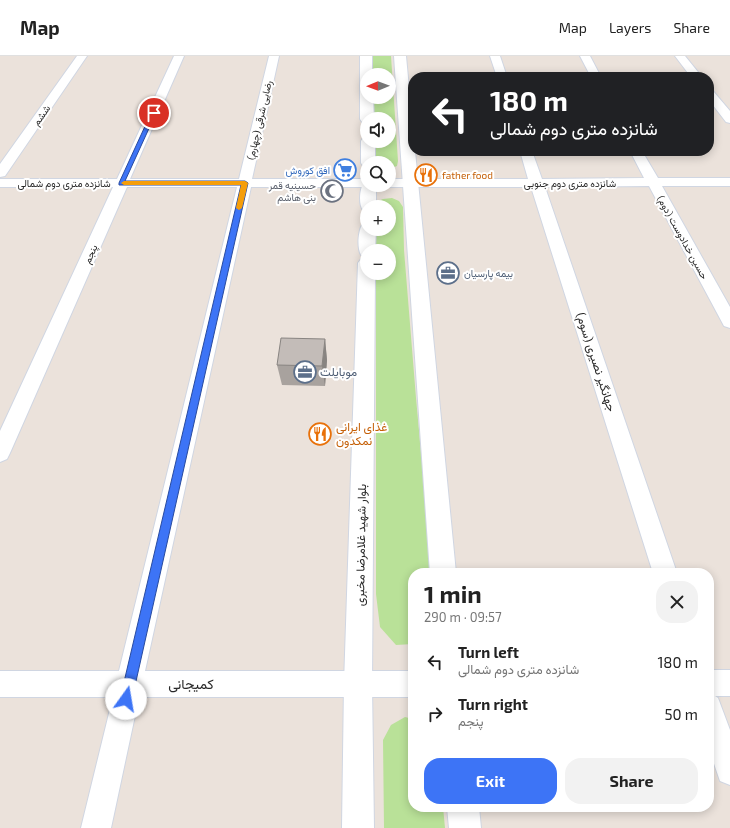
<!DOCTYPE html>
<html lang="en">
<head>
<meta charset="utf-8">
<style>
  body { margin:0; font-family:"Exo 2",Vazirmatn,sans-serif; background:#f2f2f2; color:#222; height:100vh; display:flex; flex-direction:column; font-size:15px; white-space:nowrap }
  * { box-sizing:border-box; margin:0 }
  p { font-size:13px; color:#767676 }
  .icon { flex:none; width:22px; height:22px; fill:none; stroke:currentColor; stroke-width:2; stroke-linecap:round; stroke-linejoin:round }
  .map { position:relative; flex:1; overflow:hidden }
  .details { position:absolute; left:408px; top:512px; width:306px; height:244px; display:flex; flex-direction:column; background:#fff; border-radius:16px; box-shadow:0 2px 10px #0003 }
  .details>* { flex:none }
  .guide { position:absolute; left:408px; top:16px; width:306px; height:84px; border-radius:16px; box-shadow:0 2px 10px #0003; background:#202124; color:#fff; overflow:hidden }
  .needle { width:26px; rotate:269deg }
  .tools { position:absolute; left:360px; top:12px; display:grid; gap:8px }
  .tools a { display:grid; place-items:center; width:36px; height:36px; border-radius:50%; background:#fff; box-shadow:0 2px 10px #0003; font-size:20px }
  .pin { position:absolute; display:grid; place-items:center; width:34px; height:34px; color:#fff; margin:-17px; border:2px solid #fff; border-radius:50%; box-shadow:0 1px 4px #0007 }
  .me { position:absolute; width:44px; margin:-22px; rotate:13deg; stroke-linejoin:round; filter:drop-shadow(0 0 3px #0008) }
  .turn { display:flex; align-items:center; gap:14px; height:84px; padding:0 16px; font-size:18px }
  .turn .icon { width:52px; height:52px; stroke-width:2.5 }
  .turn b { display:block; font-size:28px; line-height:34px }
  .round { display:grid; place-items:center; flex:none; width:42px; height:42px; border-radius:16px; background:#f2f2f2 }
  .head { display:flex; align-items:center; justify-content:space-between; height:68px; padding:0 16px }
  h1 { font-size:24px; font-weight:700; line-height:30px }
  .primary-button { display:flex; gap:8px; margin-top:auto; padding:8px 16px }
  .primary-button a { flex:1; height:46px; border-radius:16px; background:#3d74f6; color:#fff; font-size:16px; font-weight:700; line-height:46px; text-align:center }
  .primary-button a+a { background:#f2f2f2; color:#222 }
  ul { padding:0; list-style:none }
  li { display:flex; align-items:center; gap:12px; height:52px; padding:0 16px }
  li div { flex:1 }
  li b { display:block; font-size:15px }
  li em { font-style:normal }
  header { display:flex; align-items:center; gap:24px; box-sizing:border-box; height:56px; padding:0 20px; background:#fff; border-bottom:1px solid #e0e0e0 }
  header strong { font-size:19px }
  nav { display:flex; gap:22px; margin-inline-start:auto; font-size:14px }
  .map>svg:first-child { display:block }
  .green { fill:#b9e198 }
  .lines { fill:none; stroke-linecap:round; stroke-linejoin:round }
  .minor-casing { stroke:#d0d6e2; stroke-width:2 }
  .secondary-casing { stroke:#d0d6e2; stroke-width:2 }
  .minor { fill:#fff; fill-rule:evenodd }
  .secondary { fill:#fff; fill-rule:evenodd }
  .wall { fill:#a8a29e }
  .shaded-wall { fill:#888481 }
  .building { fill:#c3bcb8; stroke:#888481 }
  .route { fill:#3d74f6; stroke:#284ba0 }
  .slow { fill:#f59e0b }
  .labels { text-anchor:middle; stroke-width:4; stroke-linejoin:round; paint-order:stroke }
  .far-street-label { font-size:10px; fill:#292929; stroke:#fff }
  .far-shop-label { font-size:10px; fill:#366cbe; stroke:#fff; text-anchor:end }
  .far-food-label { font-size:10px; fill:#c56008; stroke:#fff; text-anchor:start }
  .far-worship-label { font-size:10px; fill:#5b616d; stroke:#fff; text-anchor:end }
  .far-service-label { font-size:10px; fill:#4e5e75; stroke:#fff; text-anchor:start }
  .street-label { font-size:12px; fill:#292929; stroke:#fff }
  .service-label { font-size:12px; fill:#4e5e75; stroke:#fff; text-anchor:start }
  .food-label { font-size:12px; fill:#c56008; stroke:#fff; text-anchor:start }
  .near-street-label { font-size:14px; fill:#292929; stroke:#fff }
</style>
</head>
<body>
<header>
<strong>Map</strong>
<nav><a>Map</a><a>Layers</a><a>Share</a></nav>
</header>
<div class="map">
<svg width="730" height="772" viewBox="0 0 730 772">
  <rect width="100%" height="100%" fill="#ebe2db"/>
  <!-- green -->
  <path class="green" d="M373,0H391L398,105L397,110L389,113V107H377L375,105L374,85H389V63H374V41H389V19H373Z
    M392,142L399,145L403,151L404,194L416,342L432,517H413V588L396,589L380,571L376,538V217H389V195H376V173H389V151H376V146L383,143Z
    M405,661L413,663V751H443L445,772H384L383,684L391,669Z"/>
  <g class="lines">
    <!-- minor casing -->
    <g class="minor-casing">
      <path id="minor" d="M77,0H87L5,120L0,121V108Z
        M174,0H184L130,123H239L269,0H279L252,123H367V129H372L367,131H251L145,615H413V641H139L111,772H81L113,641H0V615H119L237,131H127L10,397L7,403L0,406V375L113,131H0V123H117Z
        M490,0H500L507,21H497Z
        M580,0H590L601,21H591Z
        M675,0H685L702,21H691Z
        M709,34L713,35L730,55V67L726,66L709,44Z
        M520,95H532L542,123L644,122L630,95H642L658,122H730V130H662L730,251V272L724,270L649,130L545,131L677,517H653L531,131H389L384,129H389V123H528Z
        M709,614H730V640H715L718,642L730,674V729L720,725L709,693Z"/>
    </g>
    <!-- secondary casing -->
    <g class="secondary-casing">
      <path id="secondary" d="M360,0H372V19H367V41H373L374,63H367V67L362,66L360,63Z
        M394,0H406L413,76V95H415L456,517H430Z
        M367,81V85H375V107H367V111L363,110L361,107V85L363,82Z
        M367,125V129H376V151H367V155L363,154C358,148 360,132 364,126Z
        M367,168V173H376L375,195H367V200L361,199C357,192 358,176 362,169Z
        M367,201V217H375L372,628L374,772H342L344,628L358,207L361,203Z
        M447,751H479L481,772H449Z"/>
    </g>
    <!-- minor -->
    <use href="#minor" class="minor"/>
    <!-- secondary -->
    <use href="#secondary" class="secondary"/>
  </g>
  <!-- wall -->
  <path class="wall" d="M325,283L327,304L325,330L282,329L277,309Z"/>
  <!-- shaded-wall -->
  <path class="shaded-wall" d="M325,283L327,304L325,330L322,310Z"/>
  <!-- building -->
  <path class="building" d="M281,282L325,283L322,310L277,309Z"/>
  <!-- route -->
  <path class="route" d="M152,55L156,57L125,125H245L248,127L132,643L130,647L126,649L122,647L120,643L241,129H119V127Z"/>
  <!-- slow -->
  <path class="slow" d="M245,125L248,127L242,152L239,154L236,152L241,129H124L121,127L124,125Z"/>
  <!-- icons -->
  <defs>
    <g id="supermarket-ring" transform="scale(1.15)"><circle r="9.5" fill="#fff" stroke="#3f7fe0" stroke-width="1.5"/><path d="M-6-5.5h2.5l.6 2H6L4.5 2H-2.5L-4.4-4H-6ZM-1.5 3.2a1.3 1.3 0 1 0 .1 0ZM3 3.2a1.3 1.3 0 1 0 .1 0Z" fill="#3f7fe0"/></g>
    <g id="restaurant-ring" transform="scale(1.15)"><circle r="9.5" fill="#fff" stroke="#e8710a" stroke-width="1.5"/><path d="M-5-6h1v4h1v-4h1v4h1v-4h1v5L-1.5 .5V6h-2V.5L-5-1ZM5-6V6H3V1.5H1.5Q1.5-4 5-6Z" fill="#e8710a"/></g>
    <g id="mosque-ring" transform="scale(1.15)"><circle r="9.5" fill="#fff" stroke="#6b7280" stroke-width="1.5"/><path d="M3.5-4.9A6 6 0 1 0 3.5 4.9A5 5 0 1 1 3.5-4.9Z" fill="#6b7280"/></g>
    <g id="office-ring" transform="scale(1.15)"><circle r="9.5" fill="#fff" stroke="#5c6f8a" stroke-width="1.5"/><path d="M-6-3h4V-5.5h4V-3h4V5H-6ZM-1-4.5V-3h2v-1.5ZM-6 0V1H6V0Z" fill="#5c6f8a"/></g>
  </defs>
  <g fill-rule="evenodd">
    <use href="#supermarket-ring" x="345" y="114"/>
    <use href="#restaurant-ring" x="426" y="119"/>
    <use href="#mosque-ring" x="332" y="135"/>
    <use href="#office-ring" x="448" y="217"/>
    <use href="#office-ring" x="305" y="316"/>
    <use href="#restaurant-ring" x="320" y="378"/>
  </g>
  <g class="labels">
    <!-- far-street labels -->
    <g class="far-street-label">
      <text transform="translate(41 59) rotate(-55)" y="4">ششم</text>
      <text transform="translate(259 64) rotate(-77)" y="4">رضایی شرقی (چهارم)</text>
      <text x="64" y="131">شانزده متری دوم شمالی</text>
      <text x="570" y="131">شانزده متری دوم جنوبی</text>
      <text transform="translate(683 181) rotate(61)" y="4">حسین خدادوست (دوم)</text>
      <text transform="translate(90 198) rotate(-66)" y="4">پنجم</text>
    </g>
    <!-- far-shop labels -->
    <g class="far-shop-label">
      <text x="330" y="118">افق کوروش</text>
    </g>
    <!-- far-food labels -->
    <g class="far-food-label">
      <text x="442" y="123">father food</text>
    </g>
    <!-- far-worship labels -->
    <g class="far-worship-label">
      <text x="316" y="133">حسینیه قمر<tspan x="316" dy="12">بنی هاشم</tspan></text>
    </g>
    <!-- far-service labels -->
    <g class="far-service-label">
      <text x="464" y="221">بیمه پارسیان</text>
    </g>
    <!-- street labels -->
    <g class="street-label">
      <text transform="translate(596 306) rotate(72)" y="4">جهانگیر نصیری (سوم)</text>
      <text transform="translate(361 489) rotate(-89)" y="4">بلوار شهید غلامرضا مخبری</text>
    </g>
    <!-- service labels -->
    <g class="service-label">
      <text x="320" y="320">موبایلت</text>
    </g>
    <!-- food labels -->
    <g class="food-label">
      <text x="336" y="375">غذای ایرانی<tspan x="336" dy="14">نمکدون</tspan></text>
    </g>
    <!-- near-street labels -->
    <g class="near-street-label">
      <text x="191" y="633">کمیجانی</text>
    </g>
  </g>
</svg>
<div class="tools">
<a><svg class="needle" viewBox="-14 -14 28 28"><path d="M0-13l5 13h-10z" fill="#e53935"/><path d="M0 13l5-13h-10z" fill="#767676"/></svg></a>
<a><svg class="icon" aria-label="sound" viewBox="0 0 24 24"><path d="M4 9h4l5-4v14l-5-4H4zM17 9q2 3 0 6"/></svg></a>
<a><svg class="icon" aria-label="search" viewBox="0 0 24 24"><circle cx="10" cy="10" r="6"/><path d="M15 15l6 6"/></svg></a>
<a>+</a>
<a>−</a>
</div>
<div class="pin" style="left:154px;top:57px;background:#d93025"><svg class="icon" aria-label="arrive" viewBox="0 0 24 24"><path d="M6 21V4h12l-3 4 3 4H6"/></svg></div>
<svg class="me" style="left:126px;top:643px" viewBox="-20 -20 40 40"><circle r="19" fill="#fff"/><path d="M0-13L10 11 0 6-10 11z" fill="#3d74f6"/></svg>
<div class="guide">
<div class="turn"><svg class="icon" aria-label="left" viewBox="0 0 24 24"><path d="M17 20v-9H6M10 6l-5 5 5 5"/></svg><div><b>180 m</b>شانزده متری دوم شمالی</div></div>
</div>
<section class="details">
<div class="head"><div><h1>1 min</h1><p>290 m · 09:57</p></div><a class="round"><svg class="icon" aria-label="close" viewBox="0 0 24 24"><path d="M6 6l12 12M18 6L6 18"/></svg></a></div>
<ul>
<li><svg class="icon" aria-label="left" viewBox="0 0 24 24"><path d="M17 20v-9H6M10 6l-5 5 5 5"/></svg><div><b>Turn left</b><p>شانزده متری دوم شمالی</p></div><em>180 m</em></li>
<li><svg class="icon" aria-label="right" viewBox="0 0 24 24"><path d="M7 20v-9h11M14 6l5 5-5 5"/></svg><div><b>Turn right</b><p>پنجم</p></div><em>50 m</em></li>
</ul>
<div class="primary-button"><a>Exit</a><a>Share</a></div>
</section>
</div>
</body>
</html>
